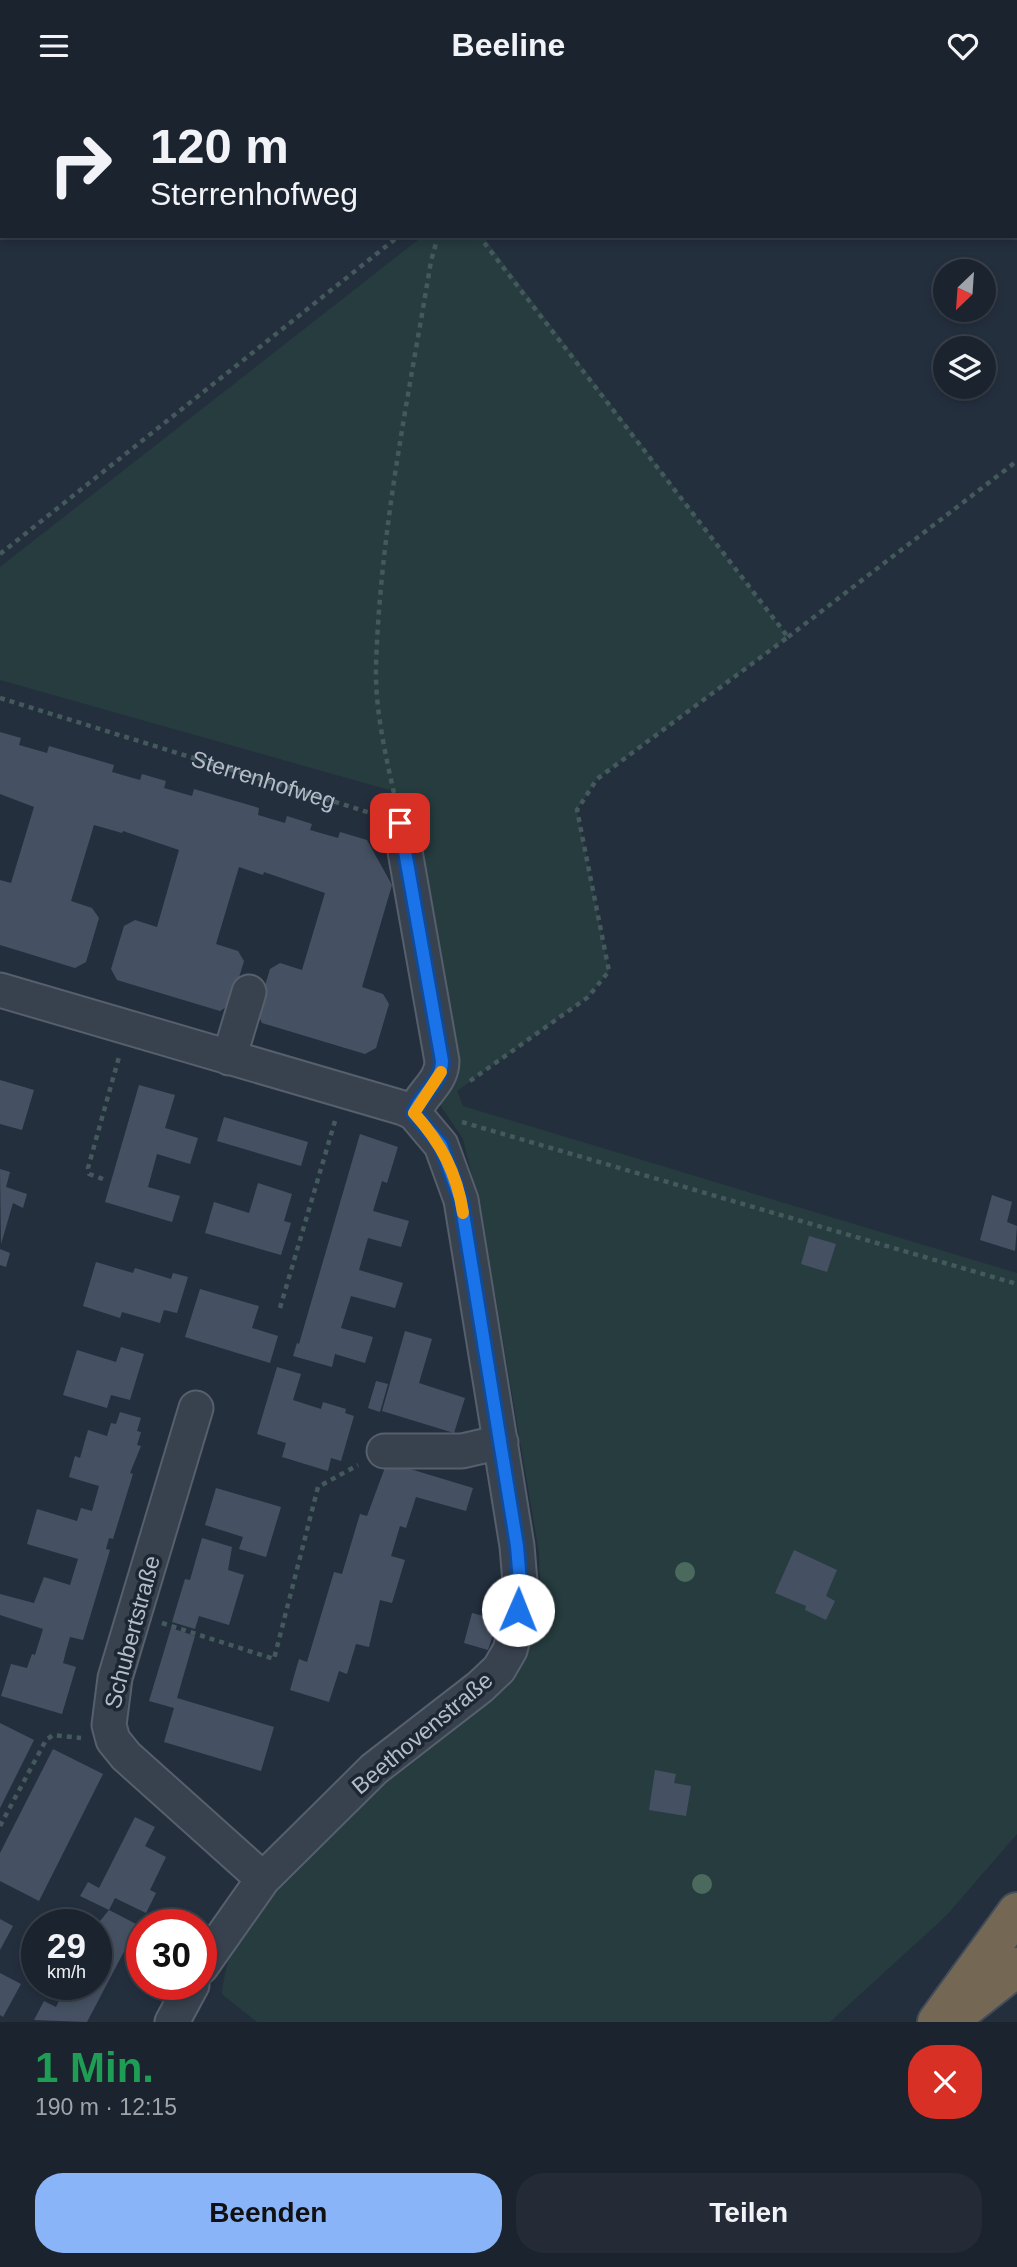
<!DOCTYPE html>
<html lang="de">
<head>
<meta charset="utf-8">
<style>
  body { margin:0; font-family:Helvetica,sans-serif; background:#242b36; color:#f1f3f6; height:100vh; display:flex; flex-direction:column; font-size:26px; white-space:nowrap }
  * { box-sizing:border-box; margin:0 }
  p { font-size:23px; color:#a0a4aa }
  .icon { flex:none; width:38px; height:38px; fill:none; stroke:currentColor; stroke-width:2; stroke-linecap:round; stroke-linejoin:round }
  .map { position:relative; height:1931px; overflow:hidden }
  .drawer { display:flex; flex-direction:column; background:#1b232e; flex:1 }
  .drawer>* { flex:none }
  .hud { position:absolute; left:0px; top:0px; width:1018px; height:147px; box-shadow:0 4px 10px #0003,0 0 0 2px #39404a; background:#1b232e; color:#f1f3f6; overflow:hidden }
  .needle { width:46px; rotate:205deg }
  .buttons { position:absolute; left:933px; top:168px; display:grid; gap:14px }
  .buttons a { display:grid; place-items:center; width:63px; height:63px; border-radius:50%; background:#1b232e; box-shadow:0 4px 10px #0003,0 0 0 2px #39404a; font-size:35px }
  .speed { position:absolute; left:21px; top:1818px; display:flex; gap:14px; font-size:35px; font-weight:700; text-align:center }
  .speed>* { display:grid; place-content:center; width:91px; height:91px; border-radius:50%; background:#1b232e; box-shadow:0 4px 10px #0003,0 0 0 2px #39404a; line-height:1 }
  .speed small { font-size:18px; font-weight:400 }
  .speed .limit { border:10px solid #d22; background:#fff; color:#111 }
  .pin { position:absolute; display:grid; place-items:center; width:60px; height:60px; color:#fff; margin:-30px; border-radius:14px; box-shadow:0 4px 10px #0006 }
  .me { position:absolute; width:77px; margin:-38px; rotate:1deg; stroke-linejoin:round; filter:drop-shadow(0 0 5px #0008) }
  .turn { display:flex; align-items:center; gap:24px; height:147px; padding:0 35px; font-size:32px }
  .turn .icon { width:91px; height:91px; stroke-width:2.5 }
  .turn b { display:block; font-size:49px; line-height:60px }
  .round { display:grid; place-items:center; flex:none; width:74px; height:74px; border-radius:28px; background:#242b36 }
  .summary { display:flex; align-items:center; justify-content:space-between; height:119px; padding:0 35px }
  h1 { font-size:42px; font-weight:700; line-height:52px; color:#1e9e55 }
  .cta { display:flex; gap:14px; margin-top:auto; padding:14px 35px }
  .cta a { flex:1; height:80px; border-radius:28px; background:#8ab4f8; color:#111; font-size:28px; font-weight:700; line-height:80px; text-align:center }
  .cta a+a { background:#242b36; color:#f1f3f6 }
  header { display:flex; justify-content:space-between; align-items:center; height:91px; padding:0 35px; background:#1b232e; font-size:32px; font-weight:700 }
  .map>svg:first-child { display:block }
  .green { fill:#263c3f }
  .building { fill:#455162 }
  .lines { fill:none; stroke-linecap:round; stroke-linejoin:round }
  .minor-casing { stroke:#565f6c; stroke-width:37 }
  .highway-casing { stroke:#434c59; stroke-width:42 }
  .path { stroke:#44595c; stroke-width:4.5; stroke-dasharray:5 5; stroke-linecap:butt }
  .minor { stroke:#38414e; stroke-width:33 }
  .highway { stroke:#746855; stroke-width:38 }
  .tree { fill:#4b6a5d }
  .route-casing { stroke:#114b97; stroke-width:18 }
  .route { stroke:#1a73e8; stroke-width:12 }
  .slow { stroke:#f59e0b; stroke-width:12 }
  .labels { text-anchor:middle; stroke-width:7; stroke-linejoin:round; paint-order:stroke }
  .street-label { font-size:23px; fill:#b4bcc9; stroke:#1d2633 }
</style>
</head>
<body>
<header><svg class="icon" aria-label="menu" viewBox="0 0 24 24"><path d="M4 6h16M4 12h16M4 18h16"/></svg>Beeline<svg class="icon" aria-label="heart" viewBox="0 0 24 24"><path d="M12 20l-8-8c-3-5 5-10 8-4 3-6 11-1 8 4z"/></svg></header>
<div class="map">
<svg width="1017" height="1931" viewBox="0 0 1017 1931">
  <rect width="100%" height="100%" fill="#242f3e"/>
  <!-- green -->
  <path class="green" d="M423,145H483L788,546L597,688L577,719L609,880L588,906L457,1000L463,1015L1017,1182V1743L946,1825L830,1931H257L222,1903C226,1857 246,1837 275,1803C306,1766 336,1728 373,1698C437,1644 524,1607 539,1515C542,1498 539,1479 539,1462L482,1126L463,1048L436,1008L457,971L414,706L0,589V476Z"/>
  <!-- building -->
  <path class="building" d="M0,641L21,647L19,654L47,662L49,655L114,674L112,681L140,689L142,683L166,690L164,697L192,705L194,698L259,717L258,724L285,732L287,725L312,733L310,739L338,747L340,741L367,749L392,794L362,896L383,903L389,913L376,957L365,963L262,932L257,921L270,878L280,872L302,879L325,802L264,781L263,784L239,776L216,853L238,860L244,870L231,913L220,920L117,889L111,878L124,835L135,829L157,836L179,759L123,740L122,742L94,734L71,810L92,817L99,827L86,871L75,877L0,854V789L11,792L34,716L0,703Z
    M0,989L34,999L22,1039L0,1033Z
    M139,994L175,1004L165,1037L198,1047L190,1073L157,1063L148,1096L180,1105L172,1131L105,1111Z
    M224,1026L308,1051L301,1075L217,1050Z
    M360,1043L398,1056L387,1092L382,1090L373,1120L409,1130L401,1156L368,1147L359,1179L403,1192L395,1217L351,1205L341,1237L373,1246L365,1272L335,1263L332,1276L293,1265L297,1252L299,1253Z
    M0,1078L10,1081L6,1096L27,1103L23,1117L13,1112L1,1153Z
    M258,1092L292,1103L284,1130L291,1132L281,1164L205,1142L214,1111L249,1122Z
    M992,1104L1012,1111L1007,1131L1017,1135L1015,1160L980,1149Z
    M809,1145L836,1153L827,1181L801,1173Z
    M0,1158L10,1162L6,1176L0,1174Z
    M96,1171L133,1182L135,1177L171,1188L173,1182L188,1186L177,1222L164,1219L160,1232L122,1221L120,1227L83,1215Z
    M200,1198L259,1215L252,1237L278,1245L270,1272L185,1246Z
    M405,1240L432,1248L419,1292L465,1307L454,1342L382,1320Z
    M121,1256L144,1263L130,1309L111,1304L107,1317L63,1304L77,1259L116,1271Z
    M277,1276L301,1283L293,1309L321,1318L323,1311L346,1318L345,1322L354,1325L341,1370L331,1367L328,1380L282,1366L286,1352L257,1343Z
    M376,1290L388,1293L380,1321L368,1317Z
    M120,1321L141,1327L137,1340L141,1341L137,1354L141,1355L130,1382L133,1383L113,1448L109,1447L106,1458L110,1459L83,1549L70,1546L66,1560L63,1572L76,1576L62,1623L1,1605L11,1573L27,1577L32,1563L35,1564L43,1538L0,1524V1503L34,1512L44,1486L70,1494L78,1468L27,1453L37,1418L77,1430L81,1417L92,1420L99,1395L69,1386L75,1365L80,1367L88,1339L107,1345L111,1332L116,1333Z
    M387,1371L473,1397L466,1420L416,1406L406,1437L400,1435L391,1465L405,1469L392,1512L380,1509L369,1556L356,1553L347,1583L339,1580L329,1611L290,1599L299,1568L307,1571L334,1481L342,1483L360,1423L367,1425Z
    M216,1397L281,1416L266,1466L239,1458L243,1446L205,1434Z
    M202,1447L232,1456L228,1479L244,1484L229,1534L199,1525L195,1538L172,1531L185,1488L190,1489Z
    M794,1459L837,1479L826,1505L835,1510L826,1529L805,1519L806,1515L775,1502Z
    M472,1522L498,1529L488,1559L464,1552Z
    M171,1537L195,1545L177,1607L274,1636L261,1680L164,1651L174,1617L149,1610Z
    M0,1632L34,1649L0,1717Z
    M53,1658L103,1683L39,1810L0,1790V1762Z
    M655,1679L676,1683L674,1692L691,1695L686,1725L649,1719Z
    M135,1726L155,1736L145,1755L166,1766L150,1799L156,1802L146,1822L115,1807L109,1819L80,1805L88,1791L99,1797Z
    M109,1819L138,1834L87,1931L34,1929L44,1910L56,1916L65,1897L59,1894H96V1835Z
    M0,1828L13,1835L0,1859Z
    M0,1882L21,1893L3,1926L0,1924Z"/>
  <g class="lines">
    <!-- minor casing -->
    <g class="minor-casing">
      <path id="minor" d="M400,732L442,970C442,992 421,1002 414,1022
        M0,899L403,1017L414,1022L441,1054L461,1109L517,1455L521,1503L516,1536L510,1559L499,1578L480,1596L374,1678L263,1788L201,1876
        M229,967L249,901
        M196,1317L115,1587L109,1634L113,1649L126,1665L263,1788
        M384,1360H462L501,1351
        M172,1931L192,1894"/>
    </g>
    <!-- highway casing -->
    <g class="highway-casing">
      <path id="highway" d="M961,1920L1017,1876
        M937,1931L1017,1821"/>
    </g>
    <!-- path -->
    <g class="path">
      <path d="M372,0L373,2"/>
      <path d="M579,2L581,0"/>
      <path d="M0,463L399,145"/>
      <path d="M788,546L1017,370"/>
      <path id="s1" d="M0,607L374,723"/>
      <path d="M394,702C385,662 375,617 376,576C380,439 409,304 431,170L438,145"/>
      <path d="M470,990L588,906L609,880L577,719L597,688L788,546L479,145"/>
      <path d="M462,1031L1017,1193"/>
      <path d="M103,1088L89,1083L88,1077L119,966"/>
      <path d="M280,1217L335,1030"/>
      <path d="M162,1532L274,1568L318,1396L358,1374"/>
      <path d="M0,1735L46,1649L53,1644L81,1647"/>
    </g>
    <!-- minor -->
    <use href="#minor" class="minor"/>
    <!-- highway -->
    <use href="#highway" class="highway"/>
  </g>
  <!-- trees -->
  <g class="tree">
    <circle cx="685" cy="1481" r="10"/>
    <circle cx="702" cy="1793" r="10"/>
  </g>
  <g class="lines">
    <!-- route casing -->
    <g class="route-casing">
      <path id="route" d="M400,732L442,970C442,992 421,1002 414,1022L441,1054L461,1110L517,1455L521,1503L518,1519"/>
    </g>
    <!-- route -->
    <use href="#route" class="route"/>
    <!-- slow -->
    <path class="slow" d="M441,981L414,1022C441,1052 457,1082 463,1122"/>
  </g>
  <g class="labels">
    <!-- street labels -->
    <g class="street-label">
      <text dy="8" stroke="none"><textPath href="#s1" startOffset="276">Sterrenhofweg</textPath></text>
      <text transform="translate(132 1541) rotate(-75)" y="8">Schubertstraße</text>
      <text transform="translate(422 1642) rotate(-40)" y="8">Beethovenstraße</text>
    </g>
  </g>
</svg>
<div class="buttons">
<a><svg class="needle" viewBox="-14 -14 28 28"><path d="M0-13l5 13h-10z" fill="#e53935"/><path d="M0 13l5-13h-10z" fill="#a0a4aa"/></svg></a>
<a><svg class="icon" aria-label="layers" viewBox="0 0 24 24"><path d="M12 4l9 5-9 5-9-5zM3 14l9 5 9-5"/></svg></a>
</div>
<div class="speed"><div>29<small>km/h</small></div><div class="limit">30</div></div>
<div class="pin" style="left:400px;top:732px;background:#d93025"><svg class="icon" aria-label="arrive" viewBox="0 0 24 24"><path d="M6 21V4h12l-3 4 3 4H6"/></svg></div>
<svg class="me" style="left:518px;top:1519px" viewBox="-20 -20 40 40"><circle r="19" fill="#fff"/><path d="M0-13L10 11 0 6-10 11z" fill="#1a73e8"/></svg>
<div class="hud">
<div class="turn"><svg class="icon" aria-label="right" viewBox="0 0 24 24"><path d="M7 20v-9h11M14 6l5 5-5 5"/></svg><div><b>120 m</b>Sterrenhofweg</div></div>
</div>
</div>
<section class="drawer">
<div class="summary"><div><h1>1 Min.</h1><p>190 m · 12:15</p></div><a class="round" style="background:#d93025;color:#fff"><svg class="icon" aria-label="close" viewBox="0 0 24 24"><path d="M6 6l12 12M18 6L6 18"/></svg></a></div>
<div class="cta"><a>Beenden</a><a>Teilen</a></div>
</section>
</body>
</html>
